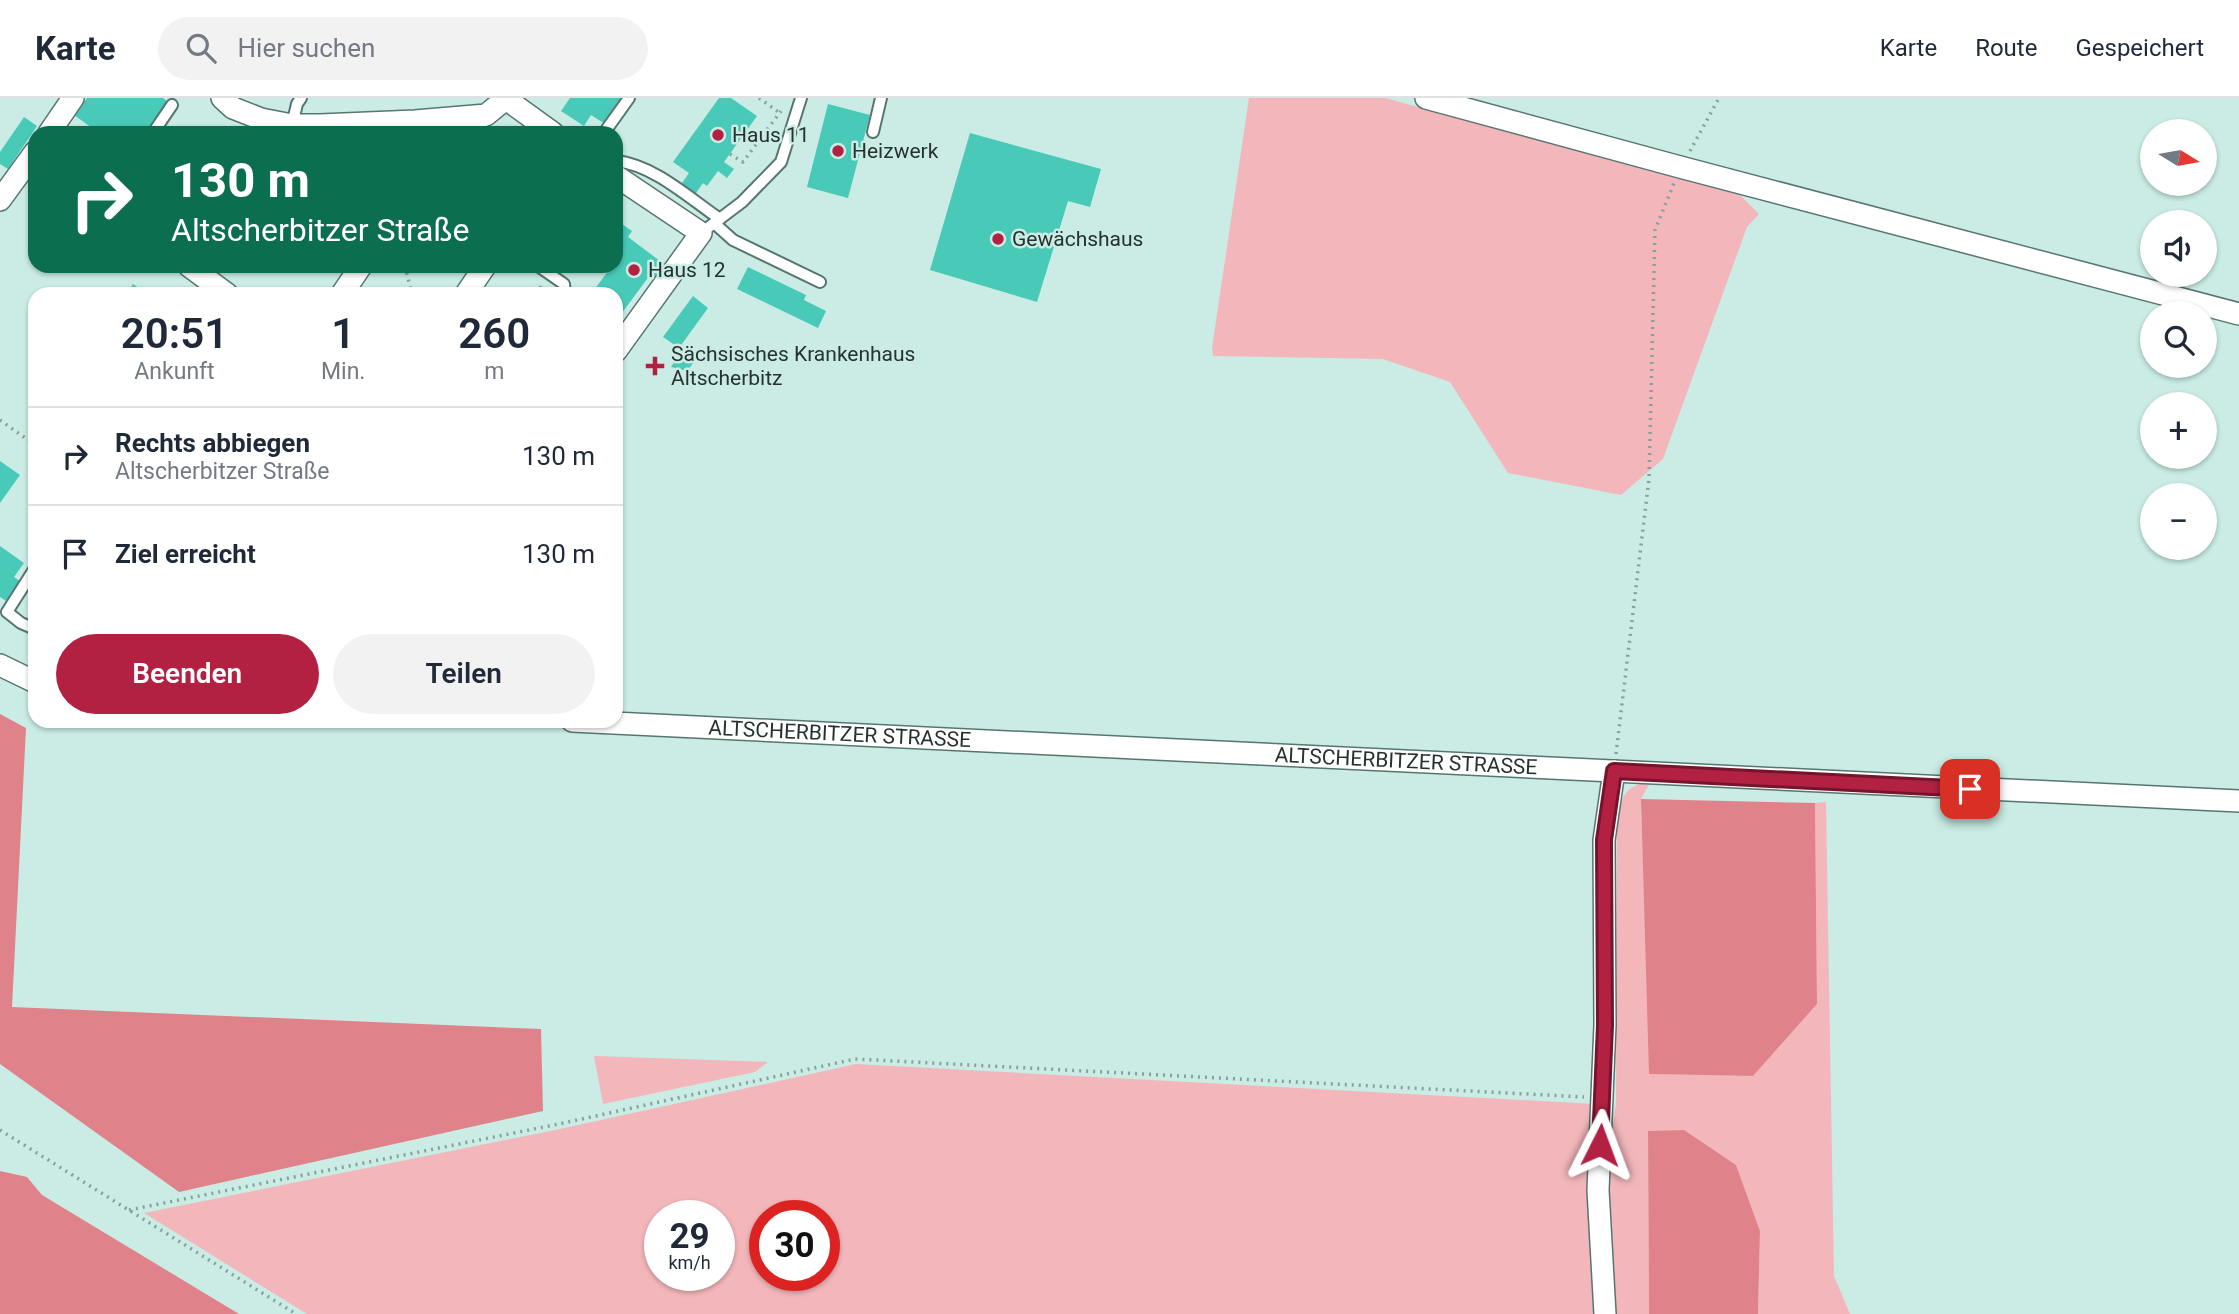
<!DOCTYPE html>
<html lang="de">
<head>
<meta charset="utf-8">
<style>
  body { margin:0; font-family:Roboto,sans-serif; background:#f2f2f3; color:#1f2937; height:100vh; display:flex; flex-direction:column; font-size:26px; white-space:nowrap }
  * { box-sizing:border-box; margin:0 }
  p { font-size:23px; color:#747a83 }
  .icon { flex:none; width:38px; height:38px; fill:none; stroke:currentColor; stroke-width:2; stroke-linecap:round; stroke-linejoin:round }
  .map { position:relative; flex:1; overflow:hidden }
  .panel { position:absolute; left:28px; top:189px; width:595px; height:441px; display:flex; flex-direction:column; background:#fff; border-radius:21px; box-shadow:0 2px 5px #0004 }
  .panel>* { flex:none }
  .top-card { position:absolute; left:28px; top:28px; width:595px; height:147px; border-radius:21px; box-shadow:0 2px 5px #0004; background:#0b6e4f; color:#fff; overflow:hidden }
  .needle { width:46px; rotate:101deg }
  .buttons { position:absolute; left:2140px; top:21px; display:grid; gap:14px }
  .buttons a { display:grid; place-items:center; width:77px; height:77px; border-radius:50%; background:#fff; box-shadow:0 2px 5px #0004; font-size:35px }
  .speed { position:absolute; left:644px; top:1102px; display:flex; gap:14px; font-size:35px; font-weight:700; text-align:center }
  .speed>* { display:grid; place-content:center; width:91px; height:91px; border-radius:50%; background:#fff; box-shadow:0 2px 5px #0004; line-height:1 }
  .speed small { font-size:18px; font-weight:400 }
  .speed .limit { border:10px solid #d22; background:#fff; color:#111 }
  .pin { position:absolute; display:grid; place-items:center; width:60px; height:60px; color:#fff; margin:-30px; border-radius:14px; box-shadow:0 4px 10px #0006 }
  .me { position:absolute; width:77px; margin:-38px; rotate:3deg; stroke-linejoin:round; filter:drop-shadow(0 0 5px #0008) }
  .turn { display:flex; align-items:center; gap:24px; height:147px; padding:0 28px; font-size:32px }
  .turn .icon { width:91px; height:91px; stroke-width:2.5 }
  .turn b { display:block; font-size:49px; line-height:60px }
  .eta { display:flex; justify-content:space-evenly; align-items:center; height:119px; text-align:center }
  .eta b { font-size:42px; font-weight:600; line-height:49px }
  .cta { display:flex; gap:14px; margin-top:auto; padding:14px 28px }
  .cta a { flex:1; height:80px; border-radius:42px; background:#b32142; color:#fff; font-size:28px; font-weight:600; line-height:80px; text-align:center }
  .cta a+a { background:#f2f2f3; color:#1f2937 }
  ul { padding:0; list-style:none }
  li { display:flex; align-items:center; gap:21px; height:98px; padding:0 28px; border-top:2px solid #e0e1e3 }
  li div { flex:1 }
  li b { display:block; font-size:26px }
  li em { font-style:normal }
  header { display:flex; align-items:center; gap:42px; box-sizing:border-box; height:98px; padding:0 35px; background:#fff; border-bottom:2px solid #e0e1e3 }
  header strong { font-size:33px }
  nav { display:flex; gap:38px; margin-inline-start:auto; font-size:24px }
  .search { width:490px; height:63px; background:#f2f2f3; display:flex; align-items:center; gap:18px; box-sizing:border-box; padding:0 24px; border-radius:38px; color:#747a83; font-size:26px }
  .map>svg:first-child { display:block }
  .green { fill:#f3b7bb; fill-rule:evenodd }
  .forest { fill:#e0828a }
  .building { fill:#49cab9 }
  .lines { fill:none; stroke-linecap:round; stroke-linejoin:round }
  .service-casing { stroke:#577570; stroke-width:14 }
  .minor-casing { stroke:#577570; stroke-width:24 }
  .path { stroke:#87a09b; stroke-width:3.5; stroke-dasharray:2 5; stroke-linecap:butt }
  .service { stroke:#fff; stroke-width:10 }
  .minor { stroke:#fff; stroke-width:21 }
  .route-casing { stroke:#74152b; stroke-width:18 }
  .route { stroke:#b32142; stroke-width:12 }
  .poi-dot { fill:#b32142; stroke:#caece5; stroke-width:2.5 }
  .labels { text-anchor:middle; stroke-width:5; stroke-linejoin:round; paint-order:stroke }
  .poi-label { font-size:21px; fill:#25322f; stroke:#caece5; text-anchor:start }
  .street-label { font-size:21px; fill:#25322f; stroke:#caece5 }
</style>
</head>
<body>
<header>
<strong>Karte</strong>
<div class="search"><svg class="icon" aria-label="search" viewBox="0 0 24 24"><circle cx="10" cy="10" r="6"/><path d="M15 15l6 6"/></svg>Hier suchen</div>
<nav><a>Karte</a><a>Route</a><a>Gespeichert</a></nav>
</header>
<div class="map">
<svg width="2239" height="1216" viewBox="0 0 2239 1216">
  <rect width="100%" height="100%" fill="#caece5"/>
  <!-- green -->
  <path class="green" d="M1249,0H1385L1740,97L1759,116L1747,129L1663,361L1621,397L1508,375L1450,284L1383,261L1213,258L1212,250Z
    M1651,683L1641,701L1650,976L1753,978L1817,906L1815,705L1826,704L1834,1178L1850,1216H1758L1760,1133L1736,1067L1683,1032L1648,1034L1649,1216H1615L1606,1072L1616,1005L1617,721C1623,696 1624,689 1651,683Z
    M594,958L768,964L755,974L603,1006Z
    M856,966L1596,1006L1600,1216H307L144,1115L560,1031ZM660,1118H719V1178H660ZM765,1118H824V1178H765Z"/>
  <!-- forest -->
  <path class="forest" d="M0,616L26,630L12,909L541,931L543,1013L179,1094L0,966Z
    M1641,701L1815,705L1817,906L1753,978L1649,976Z
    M1684,1032L1736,1067L1760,1133L1758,1216H1649L1648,1033Z
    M0,1073L27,1079L42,1097L239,1216H0Z"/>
  <!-- building -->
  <path class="building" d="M87,0H163L167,3L145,35H99L74,17Z
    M570,0H624L605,26L591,17L584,28L561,13Z
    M719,0H731L757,18L724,64L734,71L727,80L718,73L707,88L703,85L694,98L680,88L689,75L673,64Z
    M828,6L870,17L848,100L807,89Z
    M24,19L37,28L8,71L0,66V54Z
    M970,35L1101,71L1090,109L1068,103L1037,204L930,172Z
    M616,122L632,133L628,139L664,166L654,180L650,177L616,223V196H591L612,168H616Z
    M748,169L806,197L804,202L826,213L818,230L737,191Z
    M133,186L147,196H127Z
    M693,198L708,210L679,250L663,239Z
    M681,254L694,264L687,273L671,269Z
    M0,363L20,377L0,405Z
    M0,448L24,465L14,479L20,483L6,503L0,499Z"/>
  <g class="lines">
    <!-- service casing -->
    <g class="service-casing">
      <path id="service" d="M292,27L297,6L301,0
        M873,34L881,0
        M153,35L172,7
        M479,35L486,17
        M604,35L629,0
        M616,63C654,67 689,100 720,121
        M714,125L733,142L820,184
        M701,135L742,104L781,64L801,0
        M538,168L564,186L565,196
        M35,470L7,514L21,525L35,531"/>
    </g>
    <!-- minor casing -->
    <g class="minor-casing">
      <g id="minor">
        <path d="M222,0L233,10L261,21L292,27H320L415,23L486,17L507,0"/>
        <path d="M1426,0L1680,69L2239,216"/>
        <path d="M506,1L553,35"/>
        <path d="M49,35L73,0"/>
        <path d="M616,78L701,135L616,253"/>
        <path d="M0,102L35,54"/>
        <path d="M189,168L227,196"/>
        <path d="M342,196L361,168"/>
        <path d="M466,196L485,168"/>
        <path d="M0,567L35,584"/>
        <path id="s1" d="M572,623L2239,703"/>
        <path d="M1605,1216L1598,1092L1605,927L1604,742L1614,673"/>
      </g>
    </g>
    <!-- path -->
    <path class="path" d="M759,0L780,15
      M1690,53L1719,0
      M730,56L743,64L781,13
      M616,114L622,106
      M405,168L412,196
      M537,196L542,187
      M0,322L35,347
      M1616,656L1649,381L1655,132L1674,85
      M0,1032L296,1216
      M129,1112L559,1026L855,961L1584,999"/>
    <!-- service -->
    <use href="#service" class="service"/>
    <!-- minor -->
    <use href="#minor" class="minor"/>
  </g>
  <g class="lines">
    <!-- route casing -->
    <g class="route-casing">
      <path id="route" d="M1600,1047L1605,927L1604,742L1614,673L1970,691"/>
    </g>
    <!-- route -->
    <use href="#route" class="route"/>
  </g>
  <!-- markers -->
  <g class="poi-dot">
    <circle cx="718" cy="37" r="7"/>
    <circle cx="838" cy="53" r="7"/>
    <circle cx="998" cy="141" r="7"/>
    <circle cx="634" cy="172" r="7"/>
    <path d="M651.5 257.5h7v7h7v7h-7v7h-7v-7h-7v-7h7z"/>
  </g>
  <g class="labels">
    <!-- poi labels -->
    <g class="poi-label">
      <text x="732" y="44">Haus 11</text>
      <text x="852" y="60">Heizwerk</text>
      <text x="1012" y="148">Gewächshaus</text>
      <text x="648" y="179">Haus 12</text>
      <text x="671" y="263">Sächsisches Krankenhaus<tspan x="671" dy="24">Altscherbitz</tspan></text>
    </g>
    <!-- street labels -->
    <g class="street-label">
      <text dy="7" stroke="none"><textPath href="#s1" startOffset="268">ALTSCHERBITZER STRASSE</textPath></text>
      <text dy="7" stroke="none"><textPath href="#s1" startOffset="835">ALTSCHERBITZER STRASSE</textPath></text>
    </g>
  </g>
</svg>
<div class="buttons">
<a><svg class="needle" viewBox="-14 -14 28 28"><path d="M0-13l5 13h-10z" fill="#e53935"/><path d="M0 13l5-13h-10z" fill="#747a83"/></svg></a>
<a><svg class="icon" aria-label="sound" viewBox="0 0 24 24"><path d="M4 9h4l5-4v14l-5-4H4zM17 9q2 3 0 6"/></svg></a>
<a><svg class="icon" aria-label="search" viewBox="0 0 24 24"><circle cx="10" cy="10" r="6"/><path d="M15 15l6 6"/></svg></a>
<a>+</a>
<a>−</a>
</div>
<div class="speed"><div>29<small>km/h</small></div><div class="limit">30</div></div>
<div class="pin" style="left:1970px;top:691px;background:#d93025"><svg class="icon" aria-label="arrive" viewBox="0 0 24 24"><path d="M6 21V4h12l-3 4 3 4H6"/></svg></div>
<svg class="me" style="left:1600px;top:1047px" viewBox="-20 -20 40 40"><path d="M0-17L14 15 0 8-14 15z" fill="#b32142" stroke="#fff" stroke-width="4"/></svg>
<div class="top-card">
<div class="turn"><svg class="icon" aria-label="right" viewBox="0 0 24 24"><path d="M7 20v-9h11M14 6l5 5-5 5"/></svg><div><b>130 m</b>Altscherbitzer Straße</div></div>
</div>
<section class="panel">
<div class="eta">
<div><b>20:51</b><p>Ankunft</p></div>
<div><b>1</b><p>Min.</p></div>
<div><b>260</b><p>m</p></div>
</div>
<ul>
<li><svg class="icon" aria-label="right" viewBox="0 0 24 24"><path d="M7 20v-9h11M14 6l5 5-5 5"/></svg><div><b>Rechts abbiegen</b><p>Altscherbitzer Straße</p></div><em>130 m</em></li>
<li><svg class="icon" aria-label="arrive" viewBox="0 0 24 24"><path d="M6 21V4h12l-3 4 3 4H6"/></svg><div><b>Ziel erreicht</b></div><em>130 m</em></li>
</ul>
<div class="cta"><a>Beenden</a><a>Teilen</a></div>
</section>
</div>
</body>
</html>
